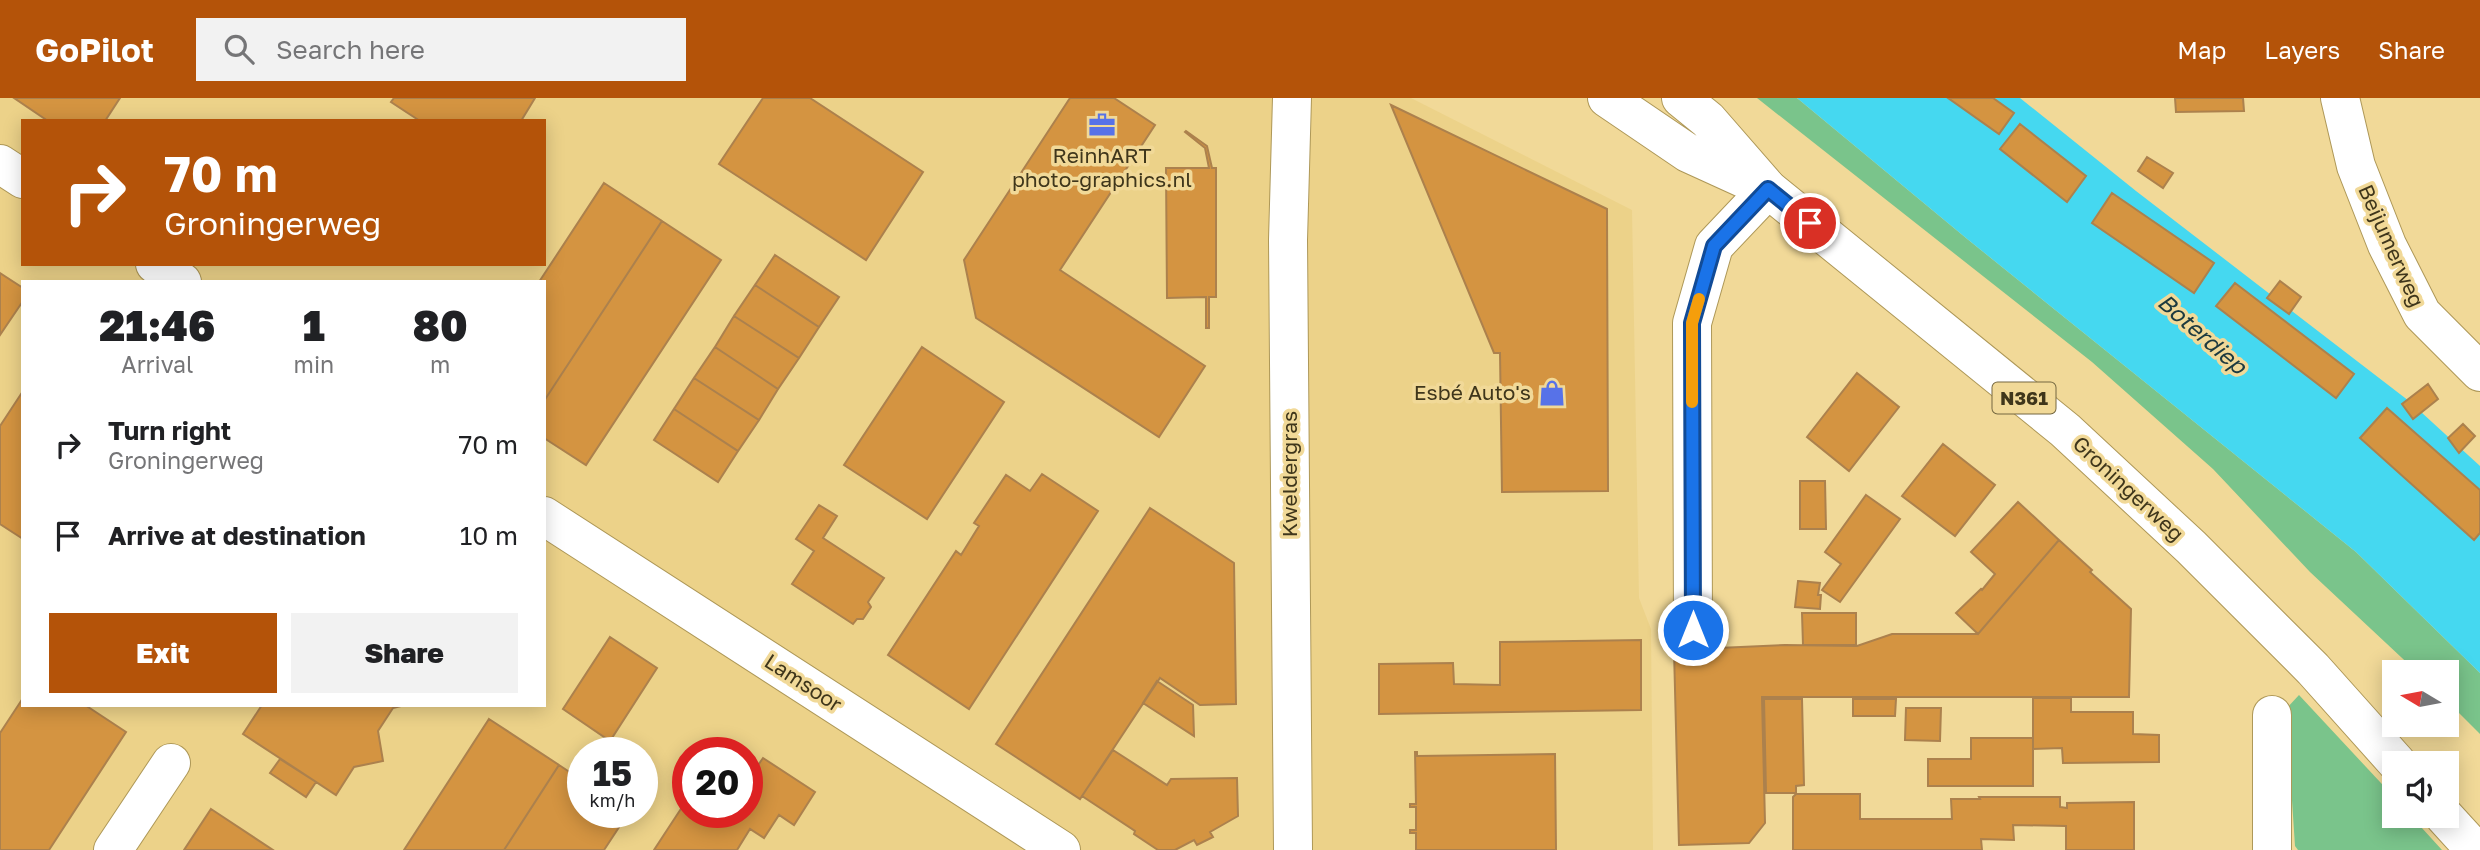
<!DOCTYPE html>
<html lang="en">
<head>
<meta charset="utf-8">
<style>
  body { margin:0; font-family:"Golos Text",sans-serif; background:#f2f2f2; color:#202124; height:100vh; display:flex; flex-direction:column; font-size:26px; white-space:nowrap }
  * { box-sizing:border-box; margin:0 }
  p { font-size:23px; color:#757577 }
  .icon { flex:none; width:38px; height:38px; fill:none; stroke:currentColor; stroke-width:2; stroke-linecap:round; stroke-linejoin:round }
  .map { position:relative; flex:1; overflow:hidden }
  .side { position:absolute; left:21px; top:182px; width:525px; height:427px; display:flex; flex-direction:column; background:#fff; border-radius:0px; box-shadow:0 4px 18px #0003 }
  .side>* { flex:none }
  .banner { position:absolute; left:21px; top:21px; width:525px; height:147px; border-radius:0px; box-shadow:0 4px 18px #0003; background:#b45309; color:#fff; overflow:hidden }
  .needle { width:46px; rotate:280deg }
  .fabs { position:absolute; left:2382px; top:562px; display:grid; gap:14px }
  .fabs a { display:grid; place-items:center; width:77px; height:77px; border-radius:0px; background:#fff; box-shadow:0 4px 18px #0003; font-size:35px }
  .speed { position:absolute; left:567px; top:639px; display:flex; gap:14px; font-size:35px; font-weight:700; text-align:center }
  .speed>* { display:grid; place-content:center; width:91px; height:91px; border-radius:50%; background:#fff; box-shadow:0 4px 18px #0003; line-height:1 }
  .speed small { font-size:18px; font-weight:400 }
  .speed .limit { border:10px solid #d22; background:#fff; color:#111 }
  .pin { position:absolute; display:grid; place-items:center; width:60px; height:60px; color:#fff; margin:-30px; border:4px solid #fff; border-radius:50%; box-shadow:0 2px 7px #0007 }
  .me { position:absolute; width:77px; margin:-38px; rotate:0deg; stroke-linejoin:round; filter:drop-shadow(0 0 5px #0008) }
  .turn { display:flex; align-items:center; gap:24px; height:147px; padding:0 28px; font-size:32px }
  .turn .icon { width:91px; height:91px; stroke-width:2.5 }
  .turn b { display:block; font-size:49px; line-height:60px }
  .eta { display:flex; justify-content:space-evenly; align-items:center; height:119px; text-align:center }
  .eta b { font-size:42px; font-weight:800; line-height:49px }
  .cta { display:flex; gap:14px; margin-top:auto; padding:14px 28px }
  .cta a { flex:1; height:80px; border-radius:0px; background:#b45309; color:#fff; font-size:28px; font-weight:800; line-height:80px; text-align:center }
  .cta a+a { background:#f2f2f2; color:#202124 }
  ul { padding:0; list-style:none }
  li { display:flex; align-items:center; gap:21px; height:91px; padding:0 28px }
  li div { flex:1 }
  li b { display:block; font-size:26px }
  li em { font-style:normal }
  header { display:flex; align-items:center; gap:42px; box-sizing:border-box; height:98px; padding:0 35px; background:#b45309; color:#fff }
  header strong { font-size:33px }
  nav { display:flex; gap:38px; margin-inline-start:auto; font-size:24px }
  .search { width:490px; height:63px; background:#f2f2f2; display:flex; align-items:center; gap:18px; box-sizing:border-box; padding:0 24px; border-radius:0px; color:#757577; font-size:26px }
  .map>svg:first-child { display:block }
  .built { fill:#ecd289; fill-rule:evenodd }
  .green { fill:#7ac48b }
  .water { fill:#45d8f0 }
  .building { fill:#d49441; stroke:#ac814d; stroke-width:2 }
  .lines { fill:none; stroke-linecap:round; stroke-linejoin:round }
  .minor-casing { stroke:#ae9858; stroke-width:40 }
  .major-casing { stroke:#ae9858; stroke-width:40 }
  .minor { stroke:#fff; stroke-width:38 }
  .major { stroke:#fff; stroke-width:38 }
  .route-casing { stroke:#114b97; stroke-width:18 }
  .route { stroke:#1a73e8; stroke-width:12 }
  .slow { stroke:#f59e0b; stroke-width:12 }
  .labels { text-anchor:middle; stroke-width:7; stroke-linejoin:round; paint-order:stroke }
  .shield { fill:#f1d998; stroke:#746740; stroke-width:2 }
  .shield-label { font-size:19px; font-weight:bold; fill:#3f361b }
  .poi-label { font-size:21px; fill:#3f361b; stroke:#f1d998 }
  .street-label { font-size:21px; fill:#3f361b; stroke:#f1d998 }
  .water-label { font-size:23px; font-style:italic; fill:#1c3a3f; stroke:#f1d998 }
</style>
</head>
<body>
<header>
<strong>GoPilot</strong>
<div class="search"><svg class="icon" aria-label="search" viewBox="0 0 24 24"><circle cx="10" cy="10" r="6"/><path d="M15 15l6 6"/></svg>Search here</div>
<nav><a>Map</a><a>Layers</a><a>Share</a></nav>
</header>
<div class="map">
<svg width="2480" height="752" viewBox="0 0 2480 752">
  <rect width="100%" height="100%" fill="#f1d998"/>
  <!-- built -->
  <path class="built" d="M0,0H1411L1632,112L1639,500L1651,531L1653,752H0ZM23,23H544V166H23ZM23,184H544V607H23ZM583,654H642V714H583ZM688,654H747V714H688Z"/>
  <!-- green -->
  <path class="green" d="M1757,0H1797L1966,140L2356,454L2480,575V636L2447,603L2446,574H2417L2310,474L2213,371L2092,264Z
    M2299,597L2394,699V718H2411L2442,752H2298L2295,748L2286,611Z"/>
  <!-- water -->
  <path class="water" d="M1797,0H2020L2136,93L2409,303L2480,368V575L2356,454L1966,140Z"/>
  <!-- building -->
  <path class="building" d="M14,0H120L105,23H48Z
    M394,0H535L521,23H420L391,4Z
    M763,0H810L923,74L866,162L719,66Z
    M1070,0H1114L1155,27L1060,172L1205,268L1159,339L976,220L964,162Z
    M1948,0H1993L2014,15L1999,36Z
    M2175,0H2243L2244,13L2176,14Z
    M1391,7L1607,111L1608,393L1502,394L1500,255H1494Z
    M2020,26L2086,78L2067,104L2000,51Z
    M1186,33L1207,48L1212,70H1216V199H1209V230H1206V199L1167,200L1166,70H1209L1205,50L1185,34Z
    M2147,59L2173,75L2163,90L2138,73Z
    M604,85L662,123L544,303V184H539Z
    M2112,95L2214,165L2194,195L2092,125Z
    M662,123L721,162L586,367L544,340V303Z
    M775,157L839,199L819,229L755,187Z
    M0,175L23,190V203L0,237Z
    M2280,183L2301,199L2289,216L2267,200Z
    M2235,185L2354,276L2336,300L2216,208Z
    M755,187L819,229L799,260L734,218Z
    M734,218L799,260L778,291L715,249Z
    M715,249L778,291L759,322L694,280Z
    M922,249L1004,304L927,421L844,367Z
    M1857,275L1899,309L1849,373L1807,339Z
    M694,280L759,322L738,353L674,311Z
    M2428,286L2438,301L2413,321L2402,306Z
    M23,293V441L0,426V328Z
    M2387,310L2480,392V435L2474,442L2360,340Z
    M674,311L738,353L718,384L654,342Z
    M2463,326L2475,338L2459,355L2448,340Z
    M1943,346L1995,387L1955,438L1902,398Z
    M1042,376L1098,413L969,611L888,557L956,453L961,457L979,428L974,425L1006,377L1030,393Z
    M1800,383H1825L1826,431H1800Z
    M1866,397L1900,421L1840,504L1822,492L1841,466L1825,454Z
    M2018,404L2059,442L1978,536L1956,515L1981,491L1982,492L1995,476L1971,454Z
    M819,407L837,418L823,440L884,480L868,504L871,509L863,521H857L853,526L792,486L814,453L796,441Z
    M1150,410L1234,465L1236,606L1200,607L1160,580L1080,701L996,646Z
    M2059,442L2092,472L2090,474L2131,511L2129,599H1762L1765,725L1749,745L1679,747L1674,552L1785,547L1857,548L1892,536H1978Z
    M1798,483L1820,485L1818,497H1821L1820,511L1795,509Z
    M1802,515H1856V547H1803Z
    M610,539L657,570L610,643L563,611Z
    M1641,542V612L1379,616V566L1453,565L1454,586L1500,587V544Z
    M1157,583L1193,607L1194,638L1143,605Z
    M23,600V607H85L126,634L49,752H0V635Z
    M2033,600H2071V614H2133V636L2159,637V664L2063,665L2062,650L2033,651Z
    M1764,601H1802L1804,687L1796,688V695H1766Z
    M1853,601H1896L1895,618H1853Z
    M262,607H405L393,610L378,633L383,663L354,669L336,697L243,636Z
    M1906,610H1941L1940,643L1905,642Z
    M489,621L559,667L504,752H404Z
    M1971,640H2033V688H1928V661H1971Z
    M1113,652L1167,687L1171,681L1237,680L1238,718L1210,734L1213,739L1197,747L1194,742L1175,752H1158L1134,736L1135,733L1082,698Z
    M1415,654H1417V658L1555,656L1556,752H1416V735H1410V732H1416V709H1410V706H1416Z
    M763,660L815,694L794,727L779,717L764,740L750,731L737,752H654L688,700V714H747V683Z
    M280,661L316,684L306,699L270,675Z
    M559,667L583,683V714H629L604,752H504Z
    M1796,696H1860V721H1952L1951,701H1980L1979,699H2060V709L2067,710V705L2134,704V752H2066V728L2013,727L2014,742L1981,741L1982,752H1793V699Z
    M211,711L273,752H184Z"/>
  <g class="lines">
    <!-- minor casing -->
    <g class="minor-casing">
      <path id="minor" d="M1292,0L1288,142L1293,752
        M2340,0L2356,68L2387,147L2422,216L2480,274
        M0,66L23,81
        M155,166L182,184
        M544,418L1061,752
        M1693,532L1692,225L1714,148L1768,91
        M2272,617V752
        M113,752L171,665"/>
    </g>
    <!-- major casing -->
    <g class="major-casing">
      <path id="major" d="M1607,0L1688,55L1756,86
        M1681,0L1708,22L1768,91L2065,332L2191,449L2313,571L2397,665
        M2444,718L2475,752"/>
    </g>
    <!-- minor -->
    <use href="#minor" class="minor"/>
    <!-- major -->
    <use href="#major" class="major"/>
  </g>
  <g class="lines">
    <!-- route casing -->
    <g class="route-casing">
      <path id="route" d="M1693,532L1692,225L1714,148L1768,91L1810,125"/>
    </g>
    <!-- route -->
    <use href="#route" class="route"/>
    <!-- slow -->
    <path class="slow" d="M1692,304V225L1699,201"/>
  </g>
  <!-- icons -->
  <defs>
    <g id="office-bare" transform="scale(2.1)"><path d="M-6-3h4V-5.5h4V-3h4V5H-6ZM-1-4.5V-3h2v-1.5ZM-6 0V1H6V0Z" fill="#5772e8" stroke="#f1d998" stroke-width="2.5" paint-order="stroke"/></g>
    <g id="shop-bare" transform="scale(2.1)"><path d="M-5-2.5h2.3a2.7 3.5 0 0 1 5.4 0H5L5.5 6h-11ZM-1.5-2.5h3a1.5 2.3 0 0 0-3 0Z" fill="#5772e8" stroke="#f1d998" stroke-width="2.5" paint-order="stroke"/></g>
  </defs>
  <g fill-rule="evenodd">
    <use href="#office-bare" x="1102" y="27"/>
    <use href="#shop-bare" x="1552" y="295"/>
  </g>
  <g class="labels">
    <!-- shield labels -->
    <rect class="shield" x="1992.5" y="284.5" width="63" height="31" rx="5"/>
    <g class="shield-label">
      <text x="2024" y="307">N361</text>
    </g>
    <!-- poi labels -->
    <g class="poi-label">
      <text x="1102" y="65">ReinhART<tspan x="1102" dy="24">photo-graphics.nl</tspan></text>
      <text x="1531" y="302" text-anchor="end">Esbé Auto's</text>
    </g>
    <!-- street labels -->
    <g class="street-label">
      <text transform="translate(2391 148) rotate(66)" y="7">Beijumerweg</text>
      <text transform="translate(1290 376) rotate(-90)" y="7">Kweldergras</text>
      <text transform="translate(2128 391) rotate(43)" y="7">Groningerweg</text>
      <text transform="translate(803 585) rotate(33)" y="7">Lamsoor</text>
    </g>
    <!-- water labels -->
    <g class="water-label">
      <text transform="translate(2202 236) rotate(41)" y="8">Boterdiep</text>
    </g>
  </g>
</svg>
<div class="fabs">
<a><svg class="needle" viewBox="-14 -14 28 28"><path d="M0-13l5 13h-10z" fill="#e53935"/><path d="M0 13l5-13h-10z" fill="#757577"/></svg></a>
<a><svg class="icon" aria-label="sound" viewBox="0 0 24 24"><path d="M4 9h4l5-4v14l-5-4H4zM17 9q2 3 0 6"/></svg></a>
</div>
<div class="speed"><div>15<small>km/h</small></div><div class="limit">20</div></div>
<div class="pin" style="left:1810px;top:125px;background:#d93025"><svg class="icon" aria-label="arrive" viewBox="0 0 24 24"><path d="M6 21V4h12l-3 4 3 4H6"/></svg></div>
<svg class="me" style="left:1693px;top:532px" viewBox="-20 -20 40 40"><circle r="17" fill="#1a73e8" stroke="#fff" stroke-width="3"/><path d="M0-11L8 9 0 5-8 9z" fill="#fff"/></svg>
<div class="banner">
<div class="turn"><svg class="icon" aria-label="right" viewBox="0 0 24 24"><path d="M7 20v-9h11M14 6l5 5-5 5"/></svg><div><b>70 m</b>Groningerweg</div></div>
</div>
<section class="side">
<div class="eta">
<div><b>21:46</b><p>Arrival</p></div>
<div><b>1</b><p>min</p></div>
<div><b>80</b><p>m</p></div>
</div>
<ul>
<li><svg class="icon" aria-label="right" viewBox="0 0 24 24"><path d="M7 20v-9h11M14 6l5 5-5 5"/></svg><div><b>Turn right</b><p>Groningerweg</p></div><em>70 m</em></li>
<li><svg class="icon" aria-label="arrive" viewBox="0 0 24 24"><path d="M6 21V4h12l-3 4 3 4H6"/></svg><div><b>Arrive at destination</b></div><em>10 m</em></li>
</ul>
<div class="cta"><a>Exit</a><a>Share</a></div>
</section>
</div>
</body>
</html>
